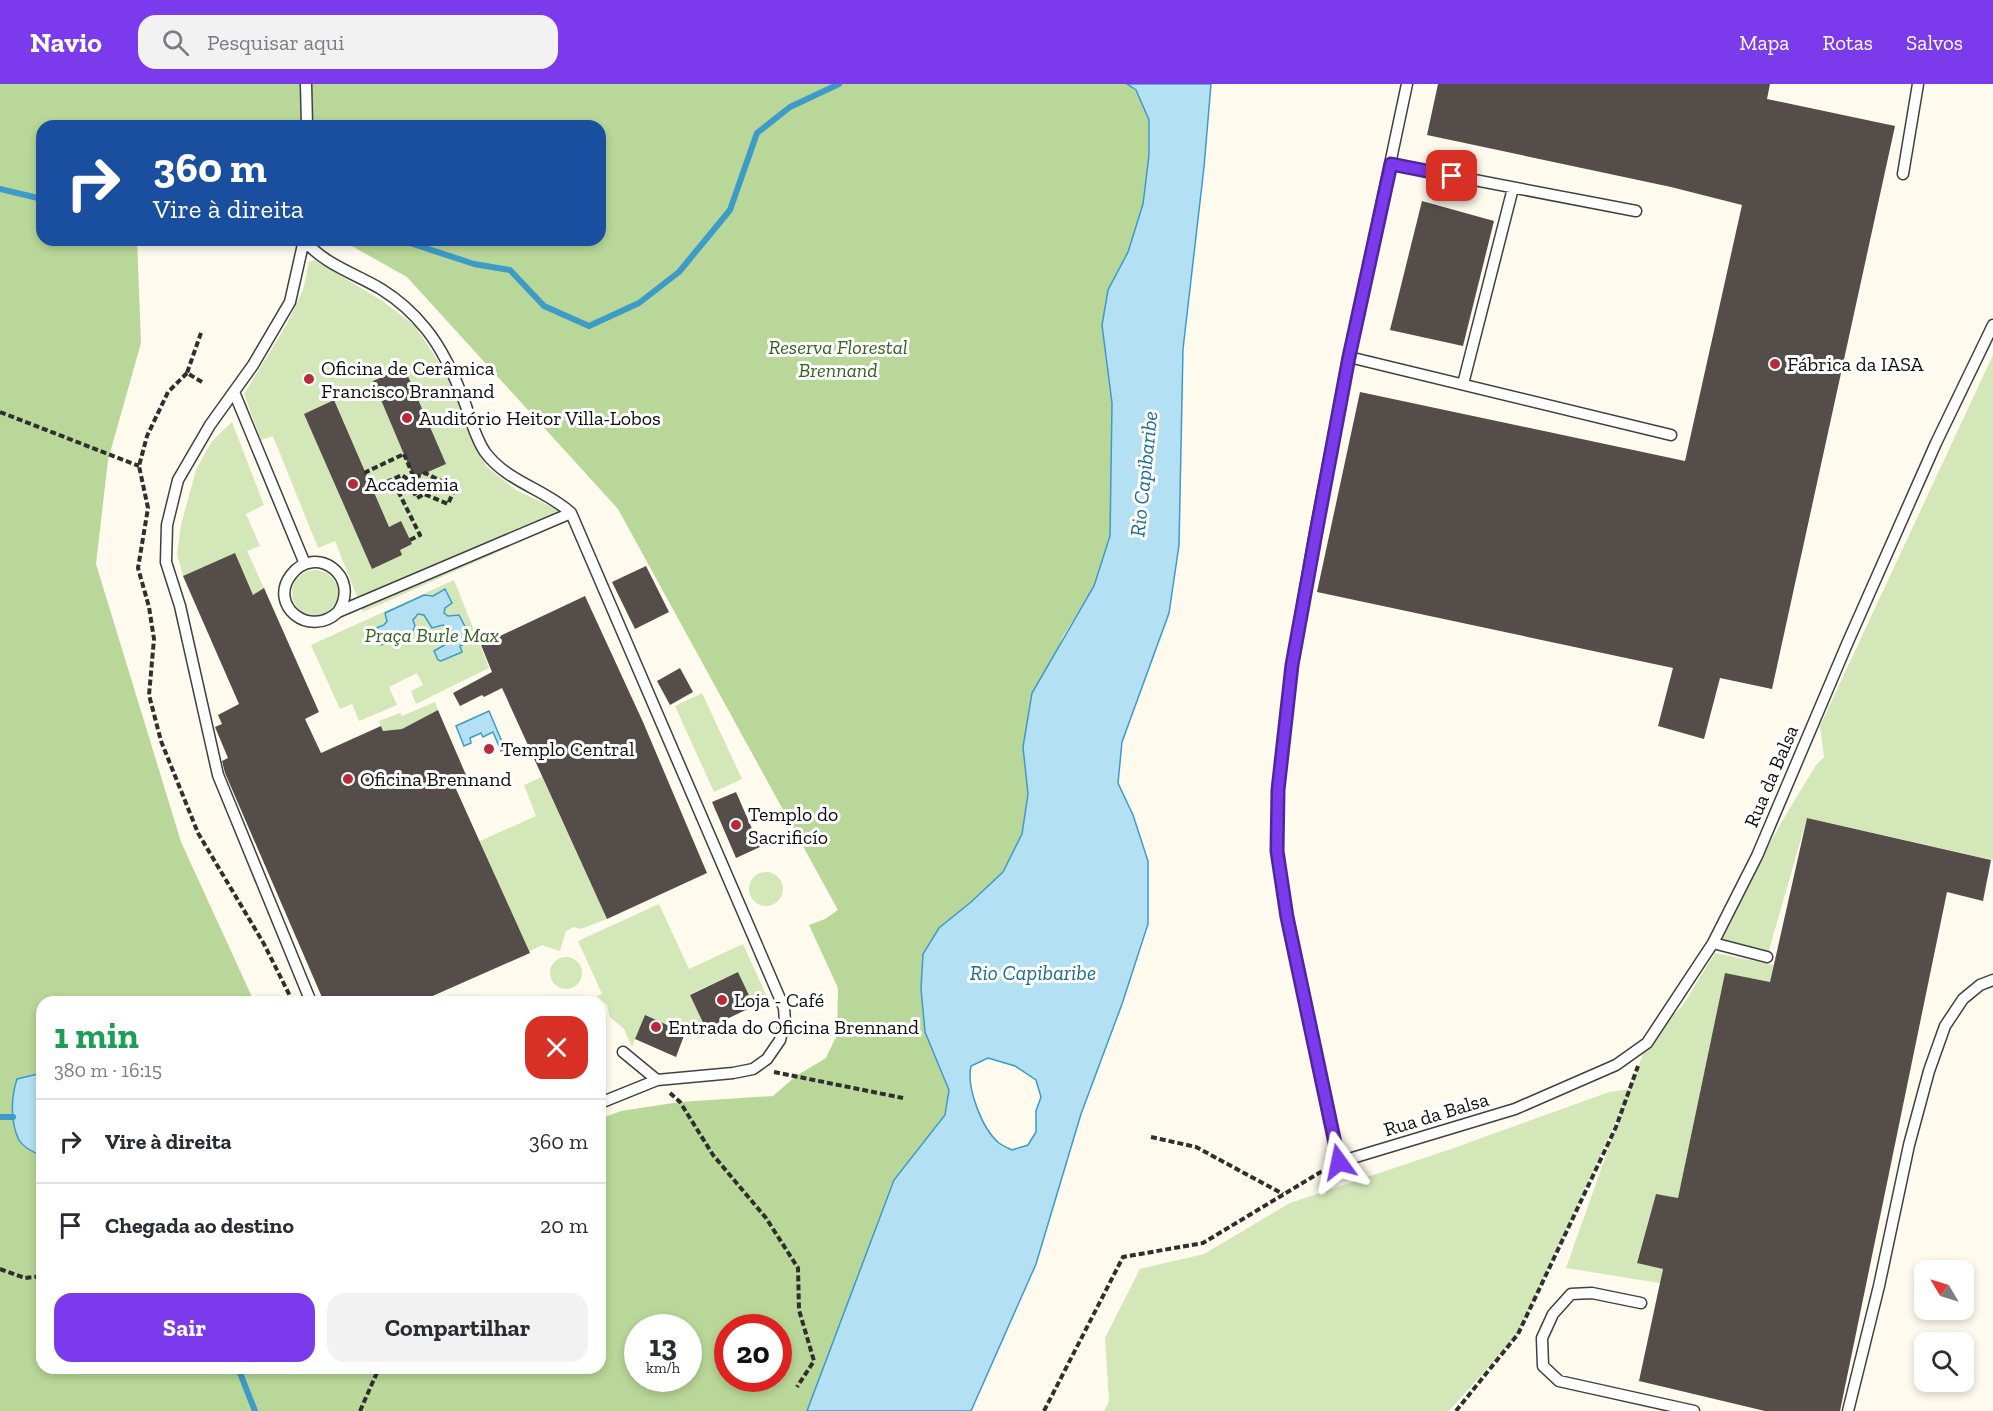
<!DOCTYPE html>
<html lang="pt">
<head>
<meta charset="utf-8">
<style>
  body { margin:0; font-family:"Zilla Slab",serif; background:#f2f2f3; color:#2b2b33; height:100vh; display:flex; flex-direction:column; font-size:22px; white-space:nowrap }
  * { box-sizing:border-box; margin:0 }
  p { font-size:20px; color:#7c7c81 }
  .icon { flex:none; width:33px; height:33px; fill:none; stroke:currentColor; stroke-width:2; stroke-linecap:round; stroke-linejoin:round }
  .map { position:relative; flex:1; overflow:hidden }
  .side { position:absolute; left:36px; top:912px; width:570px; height:378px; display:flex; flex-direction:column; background:#fff; border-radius:18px; box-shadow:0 3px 9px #0003 }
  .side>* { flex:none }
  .guide { position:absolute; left:36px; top:36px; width:570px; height:126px; border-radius:18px; box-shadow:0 3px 9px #0003; background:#1a4fa0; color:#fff; overflow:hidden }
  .needle { width:39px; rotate:308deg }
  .controls { position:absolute; left:1914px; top:1176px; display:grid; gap:12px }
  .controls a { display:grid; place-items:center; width:60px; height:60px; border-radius:12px; background:#fff; box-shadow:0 3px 9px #0003; font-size:30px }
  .speed { position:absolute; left:624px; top:1230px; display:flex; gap:12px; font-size:30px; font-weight:700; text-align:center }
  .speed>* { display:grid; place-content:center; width:78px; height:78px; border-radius:50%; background:#fff; box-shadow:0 3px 9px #0003; line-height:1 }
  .speed small { font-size:15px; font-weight:400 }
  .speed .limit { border:9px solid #d22; background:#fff; color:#111 }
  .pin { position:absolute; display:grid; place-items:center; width:51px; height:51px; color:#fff; margin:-26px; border-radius:12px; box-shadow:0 3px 9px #0006 }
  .me { position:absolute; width:66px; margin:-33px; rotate:348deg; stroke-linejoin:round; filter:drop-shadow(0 0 4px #0008) }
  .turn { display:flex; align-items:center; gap:21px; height:126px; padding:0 18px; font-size:27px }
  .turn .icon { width:78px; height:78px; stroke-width:2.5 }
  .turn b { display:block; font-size:42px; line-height:51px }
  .round { display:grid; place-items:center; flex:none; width:63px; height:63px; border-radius:18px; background:#f2f2f3 }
  .headline { display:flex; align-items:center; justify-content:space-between; height:102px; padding:0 18px }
  h1 { font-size:36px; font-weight:700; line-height:45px; color:#1e9e55 }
  .cta { display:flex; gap:12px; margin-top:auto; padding:12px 18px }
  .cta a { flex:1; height:69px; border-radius:18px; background:#7c3aed; color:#fff; font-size:24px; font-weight:700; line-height:69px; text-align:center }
  .cta a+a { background:#f2f2f3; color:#2b2b33 }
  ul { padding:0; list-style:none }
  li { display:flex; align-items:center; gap:18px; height:84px; padding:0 18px; border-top:2px solid #e1e1e2 }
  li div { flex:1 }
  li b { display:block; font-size:22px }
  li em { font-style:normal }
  header { display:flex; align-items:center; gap:36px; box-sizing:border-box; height:84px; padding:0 30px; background:#7c3aed; color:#fff }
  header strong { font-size:28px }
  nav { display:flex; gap:33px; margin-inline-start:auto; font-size:21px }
  .search { width:420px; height:54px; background:#f2f2f3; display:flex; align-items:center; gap:15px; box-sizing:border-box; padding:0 21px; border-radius:18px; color:#7c7c81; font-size:22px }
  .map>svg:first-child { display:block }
  .green { fill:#d4e7b8 }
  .forest { fill:#b9d798; fill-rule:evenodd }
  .water { fill:#b4e0f4; stroke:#3d9bc8; stroke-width:1.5; fill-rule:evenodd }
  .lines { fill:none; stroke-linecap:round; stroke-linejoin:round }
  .stream { stroke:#3d9bc8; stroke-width:6 }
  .building { fill:#554d49 }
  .service-casing { stroke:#404040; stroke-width:13 }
  .path { stroke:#2f2f2f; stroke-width:4; stroke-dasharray:6 3; stroke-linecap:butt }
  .service { stroke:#fff; stroke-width:10 }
  .route-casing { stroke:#51269a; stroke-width:15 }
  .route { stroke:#7c3aed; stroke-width:10 }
  .poi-dot { fill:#b82a3b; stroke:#fff; stroke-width:2 }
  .labels { text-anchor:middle; stroke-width:6; stroke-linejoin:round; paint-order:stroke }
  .park-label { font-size:20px; font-style:italic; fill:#32621f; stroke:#fff }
  .poi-label { font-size:20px; fill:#0d0d0d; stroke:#fff; text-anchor:start }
  .street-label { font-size:20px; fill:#0d0d0d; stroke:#fff }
  .water-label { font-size:21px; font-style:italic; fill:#1b6b9a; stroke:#fff }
</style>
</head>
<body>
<header>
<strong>Navio</strong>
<div class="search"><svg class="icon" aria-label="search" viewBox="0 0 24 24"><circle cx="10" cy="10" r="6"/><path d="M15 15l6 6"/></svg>Pesquisar aqui</div>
<nav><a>Mapa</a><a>Rotas</a><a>Salvos</a></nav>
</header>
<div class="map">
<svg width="1993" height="1327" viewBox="0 0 1993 1327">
  <rect width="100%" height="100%" fill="#fefaed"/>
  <!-- green -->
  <path class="green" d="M315,176L384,218L415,242L450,295L471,352L487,383L516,406L564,429L568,437L363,528L335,457L318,464L273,352L261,356L244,310L287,240L303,206L309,178Z
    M1993,271V776L1807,734L1767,873L1713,859L1787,729L1816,681L1824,673L1820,642Z
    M232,338L264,421L246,430L260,462L247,467L264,504L253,511L235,470L183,492L177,470L181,441L196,386L212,357Z
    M292 509a23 23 0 1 1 46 0a23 23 0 1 1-46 0Z
    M454,496L489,584L416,620L411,607L423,601L417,589L389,603L397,621L359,637L352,620L340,625L311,561Z
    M702,609L742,695L714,708L675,622Z
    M435,618L438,626L402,645L383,647L379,637L400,629L402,632Z
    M542,693L607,835L581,845L574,843L566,847L560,867L542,861L528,868L480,757L536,732L524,701Z
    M749 805a17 17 0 1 1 34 0a17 17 0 1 1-34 0Z
    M659,820L689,885L743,860L768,915L754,922L738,888L690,910L706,945L699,954L645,932L632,963L624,945L610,933L607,921L597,912L602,910L578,857Z
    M1715,869L1774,881L1770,898L1725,889L1678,1114L1656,1110L1637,1178L1663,1185L1660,1199L1566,1184L1626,1015L1518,1250L1449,1327H1104L1109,1317L1105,1254L1140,1185L1204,1170L1290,1119L1451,1065L1609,1008L1630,1005L1647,959L1683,921Z
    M550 889a16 16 0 1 1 32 0a16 16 0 1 1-32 0Z"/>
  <!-- forest -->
  <path class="forest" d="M0,0H1127L1136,6L1149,36V72L1143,120L1128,168L1108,206L1102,241L1112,319L1110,452L1094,502L1062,554L1023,663L1028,710L1022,750L1003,788L971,818L939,844L923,870L921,905L925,948L949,1006L945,1031L894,1096L807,1327H0ZM42,42H600V156H341L407,193L618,425L838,826L825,835L809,841L838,904L837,951L826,974L796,992L773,1012L680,1018L621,1027L600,1035V1284H42V1072L34,1069L17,995L42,989V918H250L252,913L181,758L96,480L108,376L141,259L137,156H42ZM638,1244H688V1294H638ZM728,1244H778V1294H728Z"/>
  <!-- water -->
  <path class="water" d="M1127,0H1211L1204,83L1183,265L1179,461L1169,529L1122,658L1118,699L1133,731L1148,777V840L1122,920L1081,1030L1036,1180L971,1327H807L894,1096L945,1031L949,1006L925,948L921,905L923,870L939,844L971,818L1003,788L1022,750L1028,710L1023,663L1032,609L1094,502L1110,452L1112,319L1102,241L1108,206L1128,168L1143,120L1149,71V36L1136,6ZM988,974L1015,982L1036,996L1041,1013L1036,1027V1048L1028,1061L1012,1066C1008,1064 1003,1062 999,1059C982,1045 966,1003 971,982Z
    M445,505L452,519L445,524L444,529L448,532L459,531L472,556L460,562L462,568L441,577L438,576L434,567L453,556L452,547L443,541L432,544L424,531L418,530L413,536L415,542L413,547L381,561L378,560L371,546L384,541L387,537L385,529L424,511L433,512Z
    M489,627L505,665L501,667L493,648L483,653L481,649L470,654L471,659L464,662L456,642Z
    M42,989V1072C35,1069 23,1063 19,1056C10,1038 11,1013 17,995Z"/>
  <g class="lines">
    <!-- stream -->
    <path class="stream" d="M0,105L42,115
      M401,156L474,180L510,186L544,222L589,242L639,219L679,188L730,126L757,49L790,23L839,0
      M0,1033H13
      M238,1284L255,1327"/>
  </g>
  <!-- building -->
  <path class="building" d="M1438,0H1770L1767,15L1895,42L1772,605L1720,594L1704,655L1658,642L1673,584L1317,508L1360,308L1685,377L1742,121L1671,103L1427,51Z
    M1422,117L1494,137L1463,262L1390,246Z
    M404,283L446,380L414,394L373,297Z
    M334,316L389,443L401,437L412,460L400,466L402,471L372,485L304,330Z
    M235,469L253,511L264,504L319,628L305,635L321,669L381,642L383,647L402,645L438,626L469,698L456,705L530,869L419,918H324L225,689L222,677L228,674L215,643L222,640L218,631L239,620L183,492Z
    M646,482L669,528L635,545L612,498Z
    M585,512L643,638L707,789L607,835L502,604L484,613L482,611L460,622L453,609L492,588L481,561Z
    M680,584L693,608L670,621L657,597Z
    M736,708L760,763L736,774L712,718Z
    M1807,734L1991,776L1983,817L1947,808L1840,1327H1765L1639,1297L1663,1185L1637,1179L1656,1110L1678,1114L1725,889L1770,898Z
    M738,888L754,922L706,945L690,911Z
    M645,931L685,949L676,973L635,955Z"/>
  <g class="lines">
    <!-- service casing -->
    <g class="service-casing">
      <path id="service" d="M306,0L307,42
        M1407,0L1349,273L1315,449L1292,581L1278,706L1277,767L1287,833L1339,1078L1515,1025L1616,981L1647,959L1713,859L1757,772L1847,560L1936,359L1993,241
        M1391,80L1636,127
        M1903,90L1918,0
        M304,156C325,181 354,189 381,205C397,215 414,230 426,245C444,267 456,295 466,322C471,337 476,355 485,368C507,398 545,405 571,429L784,924L785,937L780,956L767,975L753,985L733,989L657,996L600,1019
        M304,156L290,218L253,281L210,341L178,396L167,441L166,478L180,522L218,691L311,918
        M1349,273L1671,351
        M1463,300L1513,104
        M234,308L305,480
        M338,528C362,492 315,459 291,491C268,521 309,555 338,528L571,429
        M1713,859L1767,873
        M623,968L657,996
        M1641,1219L1592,1209L1571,1210L1553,1230L1542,1254L1543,1282L1559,1297L1694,1327
        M1848,1327L1879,1202L1909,1061L1929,987L1945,942L1963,915L1980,901L1993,896"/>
    </g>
    <!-- path -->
    <path class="path" d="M187,289L168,308L147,352L139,382L148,424L138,484L149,523L154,555L149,611L161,657L198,749L264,860L293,918
      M202,298L187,289L202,246
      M0,328L139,382
      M404,370L414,394L425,389L455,404L448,420L424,410L417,414L406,394L402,391L373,404L366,388Z
      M410,456L420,451L399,409L411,403
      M774,988L903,1014
      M670,1009L680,1018L713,1071L766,1134L798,1184L799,1226L814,1277L797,1303
      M1151,1053L1196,1063L1283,1110
      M0,1185L25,1194L42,1192
      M360,1327L379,1284
      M1044,1327L1123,1173L1203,1159L1329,1083
      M1456,1327L1518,1250L1616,1043L1638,982"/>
    <!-- service -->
    <use href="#service" class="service"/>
  </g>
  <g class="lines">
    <!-- route casing -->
    <g class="route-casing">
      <path id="route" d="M1339,1078L1287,833L1277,767L1278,706L1292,581L1316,449L1349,273L1391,80L1452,92"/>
    </g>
    <!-- route -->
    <use href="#route" class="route"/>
  </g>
  <!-- markers -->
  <g class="poi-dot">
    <circle cx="1775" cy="280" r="6"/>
    <circle cx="309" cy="295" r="6"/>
    <circle cx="407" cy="334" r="6"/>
    <circle cx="353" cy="400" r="6"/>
    <circle cx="489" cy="665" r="6"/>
    <circle cx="348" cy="695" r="6"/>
    <circle cx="736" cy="741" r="6"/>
    <circle cx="722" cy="916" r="6"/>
    <circle cx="656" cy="943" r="6"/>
  </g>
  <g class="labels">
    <!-- park labels -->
    <g class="park-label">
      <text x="838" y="270">Reserva Florestal<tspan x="838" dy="23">Brennand</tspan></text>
      <text x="432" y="558">Praça Burle Max</text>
    </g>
    <!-- poi labels -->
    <g class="poi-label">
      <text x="1787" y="287">Fábrica da IASA</text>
      <text x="321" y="291">Oficina de Cerâmica<tspan x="321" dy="23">Francisco Brannand</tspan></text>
      <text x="419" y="341">Auditório Heitor Villa-Lobos</text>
      <text x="365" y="407">Accademia</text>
      <text x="501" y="672">Templo Central</text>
      <text x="360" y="702">Oficina Brennand</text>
      <text x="748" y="737">Templo do<tspan x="748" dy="23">Sacrificío</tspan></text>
      <text x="734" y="923">Loja - Café</text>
      <text x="668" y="950">Entrada do Oficina Brennand</text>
    </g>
    <!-- street labels -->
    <g class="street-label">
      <text transform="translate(1771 692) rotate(-67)" y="7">Rua da Balsa</text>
      <text transform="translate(1436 1030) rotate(-17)" y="7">Rua da Balsa</text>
    </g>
    <!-- water labels -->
    <g class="water-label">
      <text transform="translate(1144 390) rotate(-84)" y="7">Rio Capibaribe</text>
      <text x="1033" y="896">Rio Capibaribe</text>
    </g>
  </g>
</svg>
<div class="controls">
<a><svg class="needle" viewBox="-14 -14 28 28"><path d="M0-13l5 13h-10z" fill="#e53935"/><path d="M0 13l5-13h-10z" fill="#7c7c81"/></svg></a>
<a><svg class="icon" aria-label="search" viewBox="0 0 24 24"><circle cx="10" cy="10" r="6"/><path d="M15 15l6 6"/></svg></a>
</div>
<div class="speed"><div>13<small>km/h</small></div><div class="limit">20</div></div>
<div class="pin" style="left:1452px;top:92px;background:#d93025"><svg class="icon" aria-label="arrive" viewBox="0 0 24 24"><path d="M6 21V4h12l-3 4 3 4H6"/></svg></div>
<svg class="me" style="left:1339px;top:1078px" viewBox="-20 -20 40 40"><path d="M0-17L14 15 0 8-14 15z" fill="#7c3aed" stroke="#fff" stroke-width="4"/></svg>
<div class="guide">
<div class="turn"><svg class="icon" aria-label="right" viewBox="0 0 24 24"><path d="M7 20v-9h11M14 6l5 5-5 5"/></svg><div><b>360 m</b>Vire à direita</div></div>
</div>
<section class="side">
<div class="headline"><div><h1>1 min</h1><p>380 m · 16:15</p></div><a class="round" style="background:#d93025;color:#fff"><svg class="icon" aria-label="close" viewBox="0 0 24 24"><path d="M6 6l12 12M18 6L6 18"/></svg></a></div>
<ul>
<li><svg class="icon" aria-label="right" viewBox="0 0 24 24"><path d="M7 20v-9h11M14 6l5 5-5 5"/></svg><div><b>Vire à direita</b></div><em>360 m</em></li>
<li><svg class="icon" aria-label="arrive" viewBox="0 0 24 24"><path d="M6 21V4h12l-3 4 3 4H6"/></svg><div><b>Chegada ao destino</b></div><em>20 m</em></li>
</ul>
<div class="cta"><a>Sair</a><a>Compartilhar</a></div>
</section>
</div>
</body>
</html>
